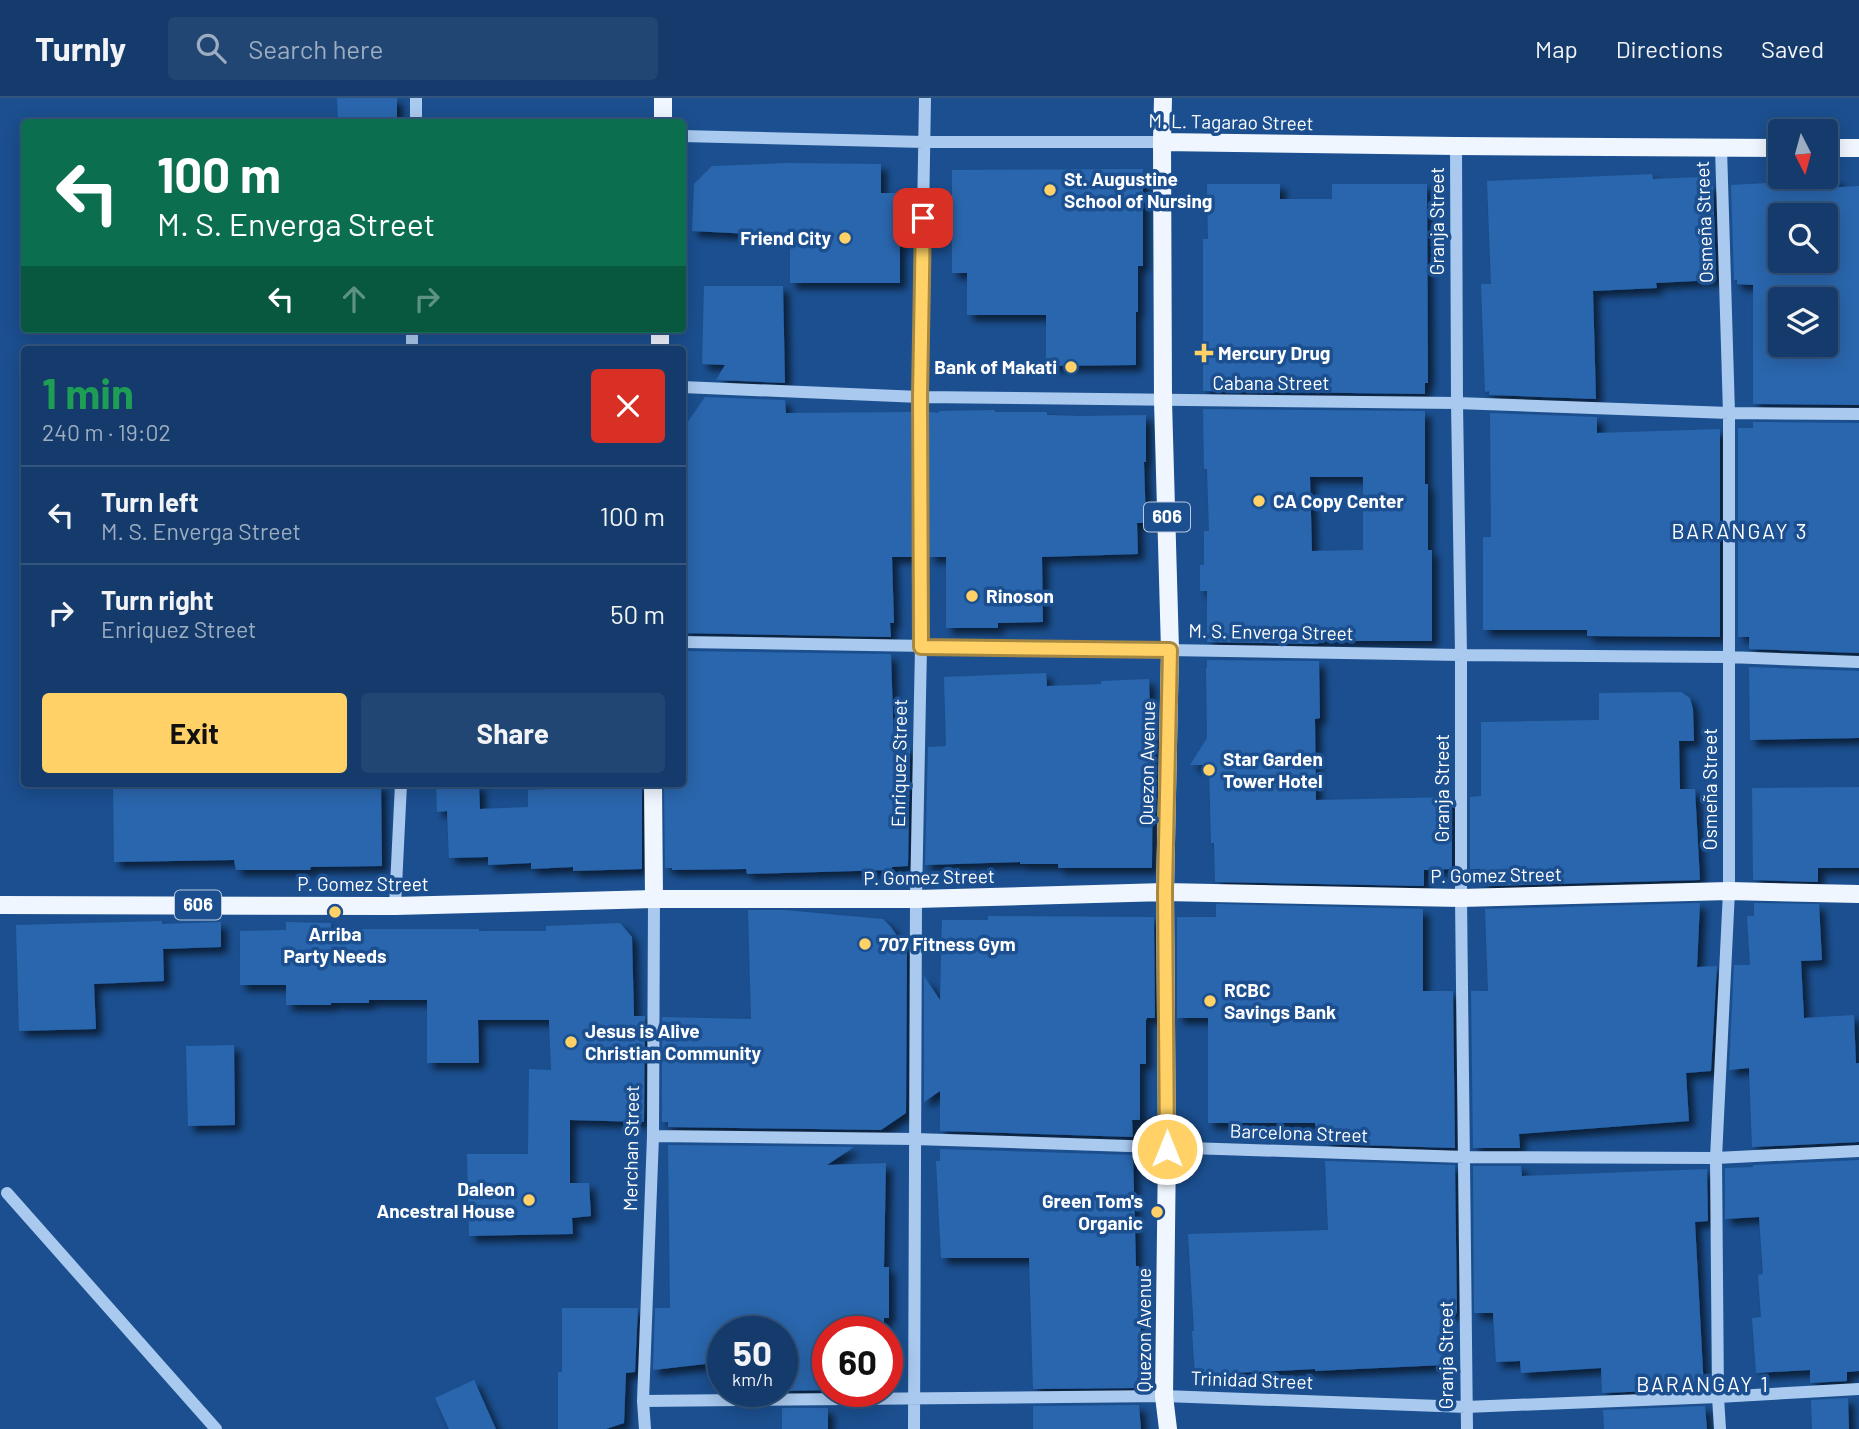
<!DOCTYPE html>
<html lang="en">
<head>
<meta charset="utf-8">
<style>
  body { margin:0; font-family:Barlow,sans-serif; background:#214673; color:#f1f3f6; height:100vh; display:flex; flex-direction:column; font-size:26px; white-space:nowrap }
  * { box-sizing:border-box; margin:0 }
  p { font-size:23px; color:#9dadc1 }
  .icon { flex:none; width:38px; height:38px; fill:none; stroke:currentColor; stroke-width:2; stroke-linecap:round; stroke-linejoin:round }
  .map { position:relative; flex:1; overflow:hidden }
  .sheet { position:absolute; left:21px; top:248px; width:665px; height:441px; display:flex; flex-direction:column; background:#143b6b; border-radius:7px; box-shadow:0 4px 18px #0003,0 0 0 2px #33557e }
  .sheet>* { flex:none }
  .guide { position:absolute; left:21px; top:21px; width:665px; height:214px; border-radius:7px; box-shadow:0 4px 18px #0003,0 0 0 2px #33557e; background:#0b6e4f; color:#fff; overflow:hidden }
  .needle { width:46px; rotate:174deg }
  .tools { position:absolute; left:1768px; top:21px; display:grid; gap:14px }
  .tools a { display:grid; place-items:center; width:70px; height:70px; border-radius:7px; background:#143b6b; box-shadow:0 4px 18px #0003,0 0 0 2px #33557e; font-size:35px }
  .speed { position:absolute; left:707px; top:1218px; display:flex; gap:14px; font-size:35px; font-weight:700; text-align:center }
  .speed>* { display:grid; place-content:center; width:91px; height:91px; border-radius:50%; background:#143b6b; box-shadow:0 4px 18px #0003,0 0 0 2px #33557e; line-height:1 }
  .speed small { font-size:18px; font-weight:400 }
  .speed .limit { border:10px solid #d22; background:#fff; color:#111 }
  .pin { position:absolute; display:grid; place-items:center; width:60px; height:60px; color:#fff; margin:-30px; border-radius:14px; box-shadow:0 4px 10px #0006 }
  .me { position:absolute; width:77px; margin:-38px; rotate:0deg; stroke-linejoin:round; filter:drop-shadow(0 0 5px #0008) }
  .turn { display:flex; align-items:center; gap:24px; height:147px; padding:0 21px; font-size:32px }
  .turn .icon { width:91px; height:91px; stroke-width:2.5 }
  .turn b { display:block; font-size:49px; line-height:60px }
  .lanes { display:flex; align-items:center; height:66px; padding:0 21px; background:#0003; justify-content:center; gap:35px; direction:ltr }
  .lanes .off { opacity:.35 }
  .round { display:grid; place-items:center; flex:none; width:74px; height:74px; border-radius:7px; background:#214673 }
  .summary { display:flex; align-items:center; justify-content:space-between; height:119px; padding:0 21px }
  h1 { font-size:42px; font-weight:700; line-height:52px; color:#1e9e55 }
  .primary-button { display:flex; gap:14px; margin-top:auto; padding:14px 21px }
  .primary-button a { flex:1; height:80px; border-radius:7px; background:#ffd166; color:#111; font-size:28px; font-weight:700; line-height:80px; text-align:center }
  .primary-button a+a { background:#214673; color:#f1f3f6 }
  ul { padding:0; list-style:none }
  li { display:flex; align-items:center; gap:21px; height:98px; padding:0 21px; border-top:2px solid #33557e }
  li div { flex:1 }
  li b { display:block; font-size:26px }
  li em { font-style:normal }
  header { display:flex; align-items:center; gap:42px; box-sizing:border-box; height:98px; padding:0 35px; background:#143b6b; border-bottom:2px solid #33557e }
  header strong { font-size:33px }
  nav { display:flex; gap:38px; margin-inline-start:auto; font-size:24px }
  .search { width:490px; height:63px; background:#214673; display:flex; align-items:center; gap:18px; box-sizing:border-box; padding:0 24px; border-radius:7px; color:#9dadc1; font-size:26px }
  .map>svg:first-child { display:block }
  .building { fill:#2a66ad; fill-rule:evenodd; filter:url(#shadow) }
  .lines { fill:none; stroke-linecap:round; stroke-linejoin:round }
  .minor { stroke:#a9c9ee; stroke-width:12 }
  .major { stroke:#f0f6ff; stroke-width:18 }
  .route-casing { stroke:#a68842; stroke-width:18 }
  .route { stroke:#ffd166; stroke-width:12 }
  .poi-dot { fill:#ffd166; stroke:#1b4f8f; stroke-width:2.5 }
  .labels { text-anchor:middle; stroke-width:7; stroke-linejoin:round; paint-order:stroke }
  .shield { fill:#1b4f8f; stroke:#bbcadd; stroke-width:2 }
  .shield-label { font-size:18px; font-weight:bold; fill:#fff }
  .street-label { font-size:19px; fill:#fff; stroke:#1b4f8f }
  .poi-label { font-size:19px; font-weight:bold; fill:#fff; stroke:#1b4f8f; text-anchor:start }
  .neighbourhood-label { font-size:21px; letter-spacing:2px; fill:#fff; stroke:#1b4f8f }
</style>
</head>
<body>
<header>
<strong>Turnly</strong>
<div class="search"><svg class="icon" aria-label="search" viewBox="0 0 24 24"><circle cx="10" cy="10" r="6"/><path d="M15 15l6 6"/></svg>Search here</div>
<nav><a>Map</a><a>Directions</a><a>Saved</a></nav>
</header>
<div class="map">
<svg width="1859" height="1331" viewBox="0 0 1859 1331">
  <defs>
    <filter id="shadow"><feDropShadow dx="6" dy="6" stdDeviation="3.5" flood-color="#0009"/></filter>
  </defs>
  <rect width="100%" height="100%" fill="#1b4f8f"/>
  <!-- building -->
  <path class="building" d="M337,0H397V24H338Z
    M786,65L881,66V95H900V185H790V138L692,133L694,86L712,68Z
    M1143,71V168H1138V214H1136V267L1046,268V217H967V175H952V72Z
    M1652,76L1653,81L1701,79V86L1713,87L1716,182L1656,185L1657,190L1593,193L1596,301L1489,297V293L1485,294L1481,186H1491L1487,83Z
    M1838,81L1839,89L1859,88V307L1753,306V187L1737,186V182H1734L1731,87ZM1780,117H1825V163H1780ZM1780,201H1825V247H1780Z
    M1207,86H1280V101H1332V86H1427L1428,285H1425V296L1203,293V141H1208Z
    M704,188H783L785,285L716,282L725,267L702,266Z
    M705,299L785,302L786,315L911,314L912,459H892L894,525H890L891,539L682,535V385L685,328Z
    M1203,311L1425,313V386H1428V452H1432V543H1318V546L1207,544V493H1200V467H1204V433H1209L1207,371H1204ZM1310,379H1363V452L1312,453Z
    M995,312V314H1047V317L1080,318L1146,317V364H1144L1146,425H1137L1138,456L1042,459L1043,524L998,525V530H946V459H929V314L939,315V313Z
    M1490,315L1597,319V335L1720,331V539L1587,538V532H1483V439H1491Z
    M1753,324L1859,325V555L1749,551V539H1738V330H1753Z
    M682,553L891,556L894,650L910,649L908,768L892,769V772L747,776L746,771L672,772V770H665L664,686H682Z
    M1207,562L1319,563L1320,620L1315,621L1316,702L1452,699V771L1424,772V788L1215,784L1214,745H1211L1209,667H1190L1207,640L1206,570H1207Z
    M1749,569L1859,573V640L1750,642Z
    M1046,575L1047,588L1101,586V583L1149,581L1151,643H1153L1152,770H1058V766H1020V764L925,767L928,649L946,648L944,579Z
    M1681,594L1690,600L1693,611L1694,643H1679L1680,691H1695L1700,782L1483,788L1482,773H1480V771H1470V699L1481,698V624L1599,622V595Z
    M113,686H381L382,768L311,769L310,772H236L234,762L114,764Z
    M436,686H479L480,711L528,709V692L642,686V771L573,773V769L531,771V765L488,767V759L449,760L447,713L437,714Z
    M1859,689V770H1818V784L1753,782L1752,690Z
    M1700,805L1697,869L1717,868L1711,973L1686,975L1689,1023L1519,1036L1520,1050H1473L1471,893H1488L1485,811Z
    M1754,805L1819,806L1822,862L1801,863L1804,920L1854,917L1856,965H1859V1044L1752,1049L1749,970L1729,972L1734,867H1750L1747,818H1754Z
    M1216,806L1423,811V893H1453L1455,1050L1325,1046L1324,1028H1315V1025H1208V920H1177V819H1216Z
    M748,812H784L883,821L891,829L907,852L906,1015L881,1032L668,1029V1024H662V919L751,921Z
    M988,818L1154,819L1155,920H1147L1146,922V966H1140V1022H1132L1133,1039L940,1033V993L924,1004V878L940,902L942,822H988Z
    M162,823V826L221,824V849L163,851L164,883L94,886L96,931L19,933L16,827Z
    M286,824L331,825V831H479V833H546V828L620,825L632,839L634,918H645L644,1024L570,1022V1085H589L591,1118L572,1120L573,1136L469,1138L467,1056H528L529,971L551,972L549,922H478L479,965H427V902H369V905H331V907H286V887H240V833L286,832Z
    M234,947L235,1027L188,1028L186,948Z
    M668,1047L854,1049L827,1067L886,1065L884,1169H889V1220H884V1234H828V1292L782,1293V1234H723V1264L653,1272L655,1210H670Z
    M940,1051L1133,1057L1136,1168H1139L1142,1280H1137L1138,1290L1033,1291L1029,1160H941L936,1063H940Z
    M1859,1062V1273L1847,1274V1283L1810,1285V1272L1756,1275L1752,1220L1761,1219L1758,1177L1763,1176L1759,1119L1725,1121V1070L1753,1069V1067Z
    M1325,1063L1455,1067L1457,1215L1442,1216L1444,1267L1315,1273V1271L1195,1277L1192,1233H1194L1188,1136L1328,1132Z
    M1473,1068H1521L1522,1078L1707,1071L1708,1123L1695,1124L1704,1291L1602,1295L1601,1270L1521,1275L1520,1263L1496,1264L1493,1215H1474Z
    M562,1210H638L635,1274L626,1275L624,1325L606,1331H558V1274H562Z
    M474,1282L496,1331H449L435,1300Z
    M1848,1300L1849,1331H1812L1811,1302Z
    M1139,1307L1141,1331H1033V1308Z
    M1705,1308L1707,1331H1604L1603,1312Z
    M782,1310H828V1331H782Z"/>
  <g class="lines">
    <!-- minor -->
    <path class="minor" d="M416,24V0
      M682,38L924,44H1162
      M1456,48L1457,305L1461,557V800L1467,1331
      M412,252V231
      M682,289L920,299L1457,305L1729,315L1859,316
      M682,544L1461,557L1728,559L1859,564
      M395,808L401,686
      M653,1038L915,1041L1465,1059L1716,1060L1859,1053
      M7,1095L216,1331
      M643,1303L1164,1298L1466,1309L1718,1299L1859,1291
      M645,1331L643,1303L653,1038L654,801
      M914,1331L916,801L921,549L920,299L925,0
      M1720,1331L1718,1299L1716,1060L1729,793V315L1721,50"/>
    <!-- major -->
    <path class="major" d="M663,0V24
      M1163,0L1162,44L1163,303L1170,552L1165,794L1167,1051L1164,1298L1168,1331
      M1162,44L1456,48L1780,50
      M1825,50H1859
      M660,252V231
      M653,686L654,801
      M0,807L395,808L654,801H916L1165,794L1461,800L1729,793L1859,796"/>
  </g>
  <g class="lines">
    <!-- route casing -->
    <g class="route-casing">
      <path id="route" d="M923,120L920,299L921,549L1170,552L1165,794L1167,1051"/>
    </g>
    <!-- route -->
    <use href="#route" class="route"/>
  </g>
  <!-- markers -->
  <g class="poi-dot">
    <circle cx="1050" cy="92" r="7"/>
    <circle cx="845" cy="140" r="7"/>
    <path d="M1200.5 244.5h7v7h7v7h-7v7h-7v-7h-7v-7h7z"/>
    <circle cx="1071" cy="269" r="7"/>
    <circle cx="1259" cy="403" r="7"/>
    <circle cx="972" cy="498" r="7"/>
    <circle cx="1209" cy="672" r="7"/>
    <circle cx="335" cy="814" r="7"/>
    <circle cx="865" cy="846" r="7"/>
    <circle cx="1210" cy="903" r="7"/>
    <circle cx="571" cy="944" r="7"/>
    <circle cx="529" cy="1102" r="7"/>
    <circle cx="1157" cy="1114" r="7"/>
  </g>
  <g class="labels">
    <!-- shield labels -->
    <g class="shield">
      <rect x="1144" y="404.5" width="46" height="29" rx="5"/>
      <rect x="175" y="792.5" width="46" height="29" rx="5"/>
    </g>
    <g class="shield-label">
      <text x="1167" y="425">606</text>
      <text x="198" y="813">606</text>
    </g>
    <!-- street labels -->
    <g class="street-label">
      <text transform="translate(1231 24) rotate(1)" y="7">M. L. Tagarao Street</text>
      <text transform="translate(1437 123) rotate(-90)" y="7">Granja Street</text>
      <text transform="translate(1704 124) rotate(-92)" y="7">Osmeña Street</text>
      <text x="1271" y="292">Cabana Street</text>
      <text transform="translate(1271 534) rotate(1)" y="7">M. S. Enverga Street</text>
      <text transform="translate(899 665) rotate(-89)" y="7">Enriquez Street</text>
      <text transform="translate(1147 665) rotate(-89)" y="7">Quezon Avenue</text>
      <text transform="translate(1442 690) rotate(-90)" y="7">Granja Street</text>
      <text transform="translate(1710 691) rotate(-90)" y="7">Osmeña Street</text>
      <text transform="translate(1496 777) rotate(-1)" y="7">P. Gomez Street</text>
      <text transform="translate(929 779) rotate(-1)" y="7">P. Gomez Street</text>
      <text x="363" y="793">P. Gomez Street</text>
      <text transform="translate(1299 1035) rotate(2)" y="7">Barcelona Street</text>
      <text transform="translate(631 1050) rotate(-89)" y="7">Merchan Street</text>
      <text transform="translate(1144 1232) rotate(-90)" y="7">Quezon Avenue</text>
      <text transform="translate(1446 1257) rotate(-90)" y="7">Granja Street</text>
      <text transform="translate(1252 1282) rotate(2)" y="7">Trinidad Street</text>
    </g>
    <!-- poi labels -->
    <g class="poi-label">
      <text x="1064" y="88">St. Augustine<tspan x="1064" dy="22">School of Nursing</tspan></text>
      <text x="831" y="147" text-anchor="end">Friend City</text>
      <text x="1218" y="262">Mercury Drug</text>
      <text x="1057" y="276" text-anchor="end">Bank of Makati</text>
      <text x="1273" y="410">CA Copy Center</text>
      <text x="986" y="505">Rinoson</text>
      <text x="1223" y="668">Star Garden<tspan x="1223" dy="22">Tower Hotel</tspan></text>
      <text x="335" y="843" text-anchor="middle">Arriba<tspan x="335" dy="22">Party Needs</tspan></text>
      <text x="879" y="853">707 Fitness Gym</text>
      <text x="1224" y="899">RCBC<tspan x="1224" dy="22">Savings Bank</tspan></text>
      <text x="585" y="940">Jesus is Alive<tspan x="585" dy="22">Christian Community</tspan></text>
      <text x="515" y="1098" text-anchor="end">Daleon<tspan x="515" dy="22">Ancestral House</tspan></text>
      <text x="1143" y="1110" text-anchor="end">Green Tom's<tspan x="1143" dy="22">Organic</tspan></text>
    </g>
    <!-- neighbourhood labels -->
    <g class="neighbourhood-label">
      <text x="1740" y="441">BARANGAY 3</text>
      <text x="1703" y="1294">BARANGAY 1</text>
    </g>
  </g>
</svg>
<div class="tools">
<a><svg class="needle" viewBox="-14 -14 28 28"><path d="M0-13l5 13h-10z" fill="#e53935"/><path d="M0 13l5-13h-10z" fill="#9dadc1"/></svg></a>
<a><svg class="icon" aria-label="search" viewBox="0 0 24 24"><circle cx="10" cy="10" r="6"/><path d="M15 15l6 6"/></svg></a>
<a><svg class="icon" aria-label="layers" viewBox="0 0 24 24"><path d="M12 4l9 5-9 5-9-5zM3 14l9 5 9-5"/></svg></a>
</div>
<div class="speed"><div>50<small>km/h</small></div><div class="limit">60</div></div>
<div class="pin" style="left:923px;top:120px;background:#d93025"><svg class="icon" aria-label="arrive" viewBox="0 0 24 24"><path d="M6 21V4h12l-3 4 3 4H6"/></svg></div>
<svg class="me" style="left:1167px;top:1051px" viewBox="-20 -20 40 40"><circle r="17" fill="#ffd166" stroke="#fff" stroke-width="3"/><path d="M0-11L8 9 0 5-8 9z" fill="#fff"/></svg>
<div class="guide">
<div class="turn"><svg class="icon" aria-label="left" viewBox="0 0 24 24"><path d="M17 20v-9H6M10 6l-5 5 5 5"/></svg><div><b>100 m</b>M. S. Enverga Street</div></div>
<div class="lanes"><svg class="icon" aria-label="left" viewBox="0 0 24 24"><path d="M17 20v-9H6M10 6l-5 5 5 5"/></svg><svg class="icon off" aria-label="ahead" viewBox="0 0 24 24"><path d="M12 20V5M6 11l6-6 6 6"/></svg><svg class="icon off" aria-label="right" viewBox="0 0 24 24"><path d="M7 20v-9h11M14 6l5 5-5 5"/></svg></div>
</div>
<section class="sheet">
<div class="summary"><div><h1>1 min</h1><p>240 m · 19:02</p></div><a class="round" style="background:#d93025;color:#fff"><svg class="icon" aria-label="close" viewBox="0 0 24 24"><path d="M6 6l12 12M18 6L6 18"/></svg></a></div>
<ul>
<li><svg class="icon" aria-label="left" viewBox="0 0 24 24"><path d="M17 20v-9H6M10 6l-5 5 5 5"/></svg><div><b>Turn left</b><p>M. S. Enverga Street</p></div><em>100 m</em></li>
<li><svg class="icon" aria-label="right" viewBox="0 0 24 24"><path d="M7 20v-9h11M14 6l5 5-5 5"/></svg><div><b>Turn right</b><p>Enriquez Street</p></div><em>50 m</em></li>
</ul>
<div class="primary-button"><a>Exit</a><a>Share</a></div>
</section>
</div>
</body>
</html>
